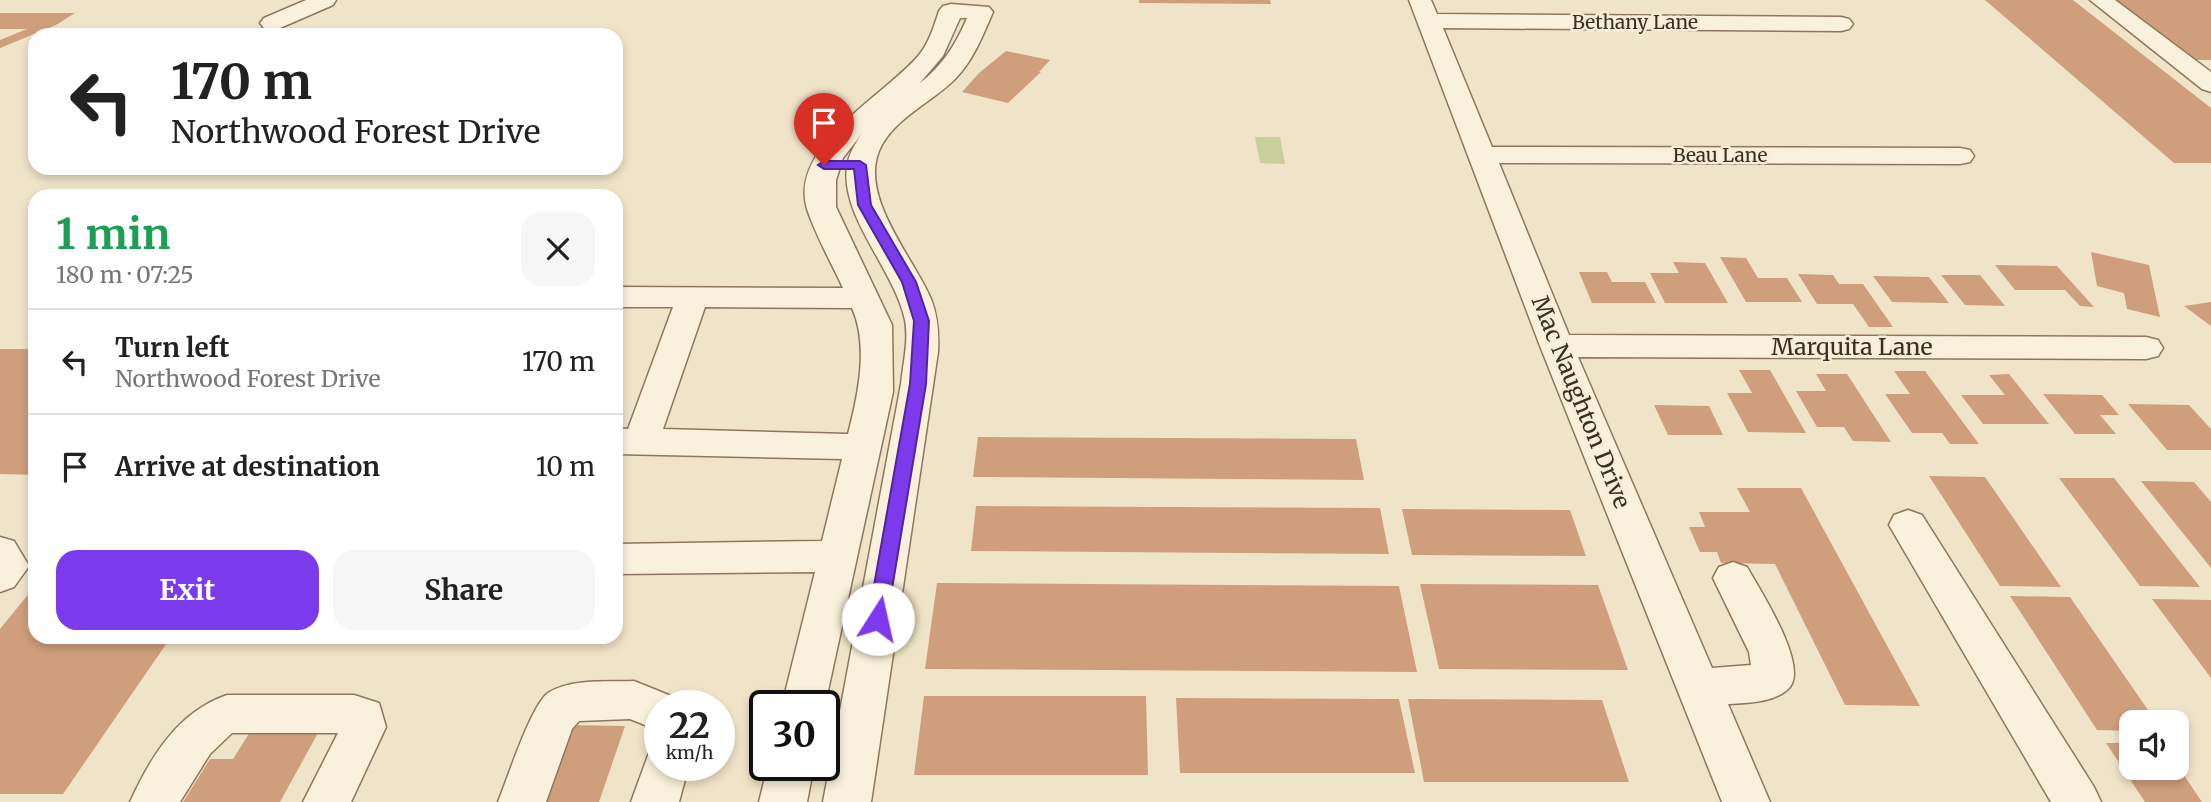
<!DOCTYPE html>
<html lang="en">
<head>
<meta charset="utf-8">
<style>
  body { margin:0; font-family:Merriweather,serif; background:#f6f6f6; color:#222; height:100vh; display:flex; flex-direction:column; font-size:26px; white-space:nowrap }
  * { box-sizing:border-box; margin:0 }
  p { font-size:23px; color:#767676 }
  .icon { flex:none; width:38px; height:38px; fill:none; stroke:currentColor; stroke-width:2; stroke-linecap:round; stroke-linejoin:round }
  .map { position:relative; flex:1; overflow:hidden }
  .side { position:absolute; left:28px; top:189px; width:595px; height:455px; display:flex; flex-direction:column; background:#fff; border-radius:21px; box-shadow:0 4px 10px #0003 }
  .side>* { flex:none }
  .banner { position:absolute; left:28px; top:28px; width:595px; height:147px; border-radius:21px; box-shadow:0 4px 10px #0003; background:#fff; color:#222; overflow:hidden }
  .fabs { position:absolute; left:2119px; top:710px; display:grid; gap:14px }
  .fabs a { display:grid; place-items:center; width:70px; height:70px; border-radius:14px; background:#fff; box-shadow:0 4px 10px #0003; font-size:35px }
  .speed { position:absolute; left:644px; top:690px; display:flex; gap:14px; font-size:35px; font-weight:700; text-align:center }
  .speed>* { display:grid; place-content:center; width:91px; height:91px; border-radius:50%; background:#fff; box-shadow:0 4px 10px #0003; line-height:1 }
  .speed small { font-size:18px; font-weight:400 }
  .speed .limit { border:4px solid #111; border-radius:10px; background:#fff; color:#111 }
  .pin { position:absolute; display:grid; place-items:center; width:60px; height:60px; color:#fff; margin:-72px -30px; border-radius:50% 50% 50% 0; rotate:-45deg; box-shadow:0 0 7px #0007 }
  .pin .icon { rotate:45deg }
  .me { position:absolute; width:77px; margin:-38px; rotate:10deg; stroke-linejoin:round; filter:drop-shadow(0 0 5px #0008) }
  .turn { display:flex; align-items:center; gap:24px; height:147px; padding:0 28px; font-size:32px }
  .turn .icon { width:91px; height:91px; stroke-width:2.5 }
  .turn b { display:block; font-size:49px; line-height:60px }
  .round { display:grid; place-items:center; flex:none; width:74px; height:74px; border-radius:21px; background:#f6f6f6 }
  .overview { display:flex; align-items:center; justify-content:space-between; height:119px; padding:0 28px }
  h1 { font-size:42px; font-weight:700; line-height:52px; color:#1e9e55 }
  .cta { display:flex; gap:14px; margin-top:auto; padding:14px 28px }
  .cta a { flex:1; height:80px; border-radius:21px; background:#7c3aed; color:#fff; font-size:28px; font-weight:700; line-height:80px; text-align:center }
  .cta a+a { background:#f6f6f6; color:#222 }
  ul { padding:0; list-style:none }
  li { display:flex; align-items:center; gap:21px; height:105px; padding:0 28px; border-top:2px solid #e0e0e0 }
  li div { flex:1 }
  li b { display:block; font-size:26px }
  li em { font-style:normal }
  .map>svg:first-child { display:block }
  .green { fill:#c9cf9b }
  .building { fill:#cf9f7d }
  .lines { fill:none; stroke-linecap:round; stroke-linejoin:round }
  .minor-casing { stroke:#8d765c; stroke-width:3 }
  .minor { fill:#faf1dc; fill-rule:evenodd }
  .route { fill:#7c3aed; stroke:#51269a; stroke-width:2 }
  .labels { text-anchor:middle; stroke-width:5; stroke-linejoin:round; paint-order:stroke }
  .far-street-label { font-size:19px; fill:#3d2e20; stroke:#f7eed8 }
  .street-label { font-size:23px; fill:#3d2e20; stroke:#f7eed8 }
</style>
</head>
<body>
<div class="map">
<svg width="2211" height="802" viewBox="0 0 2211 802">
  <rect width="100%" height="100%" fill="#f0e4c8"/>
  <!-- green -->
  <path class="green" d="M1255,137H1280L1285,164L1260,163Z"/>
  <!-- building -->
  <path class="building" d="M1139,0H1270L1271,4L1139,3Z
    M1985,0H2073L2211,108V163H2174Z
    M2115,0H2211V60H2193Z
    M0,13H75L56,25L0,48V40L27,29H0Z
    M1006,51L1050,60L1039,72H1041L1008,103L962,92L979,73Z
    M2091,252L2149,265L2160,317L2127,309L2124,293L2097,286Z
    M1720,257L1746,258L1758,278H1787L1802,302H1746Z
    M1673,262L1705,263L1728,303H1665L1650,273H1679Z
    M1995,265L2057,266L2094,307L2080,306L2065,290H2015Z
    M1579,272H1607L1612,282H1645L1656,303H1592Z
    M1798,274L1833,275L1839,284H1863L1893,327H1869L1853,304H1817Z
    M1941,275H1980L2005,306L1965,305Z
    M1873,276L1929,277L1949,303L1892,302Z
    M2211,302V326L2184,306Z
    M0,349H35V475L0,474Z
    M1739,370H1770L1806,433L1748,432L1727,393H1752Z
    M1894,371H1925L1979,444H1950L1942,433H1912L1885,394H1910Z
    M1816,374H1847L1891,442L1853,441L1844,427H1817L1796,391H1826Z
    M2009,374L2049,424H1983L1961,395H2005L1989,375Z
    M2043,394L2102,395L2119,415H2100L2116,434H2075Z
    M2128,404L2189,405L2211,429V450H2167Z
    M1654,405L1709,406L1723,435H1668Z
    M978,437L1356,439L1364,480L973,477Z
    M1929,476L1985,477L2061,587L2000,586Z
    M2059,478H2114L2200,587L2140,586Z
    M2141,481L2194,482L2211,502V568Z
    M1737,488H1801L1920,706L1845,705L1775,564L1721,563L1717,552H1700L1689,527H1705L1699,512H1750Z
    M976,506L1380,508L1389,554L971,551Z
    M1402,509L1570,510L1586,556L1412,555Z
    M937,583L1399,586L1417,672L925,669Z
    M1420,584L1598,585L1628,670L1439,669Z
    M35,586V637H171L63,794H0V629Z
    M2010,596L2070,597L2157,723H2132V731L2097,730Z
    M2152,599L2211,600V678Z
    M924,696H1146L1148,775H914Z
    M1176,698L1399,699L1415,773H1180Z
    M1408,699L1602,700L1629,782H1424Z
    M572,725L625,726L599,802H543Z
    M250,732L318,733L280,802H183L210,759H233Z
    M2106,743H2132V768H2177V765L2202,802H2145Z"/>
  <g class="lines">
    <!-- minor casing -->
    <g class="minor-casing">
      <path id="minor" d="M306,0H336L333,5L280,28H264L260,23L264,18Z
        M1409,0H1431L1437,14L1841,17L1849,19L1853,24L1849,29L1841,31L1443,28L1492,147L1960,148L1970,150L1974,156L1970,162L1960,164L1499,163L1569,335L2146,337L2158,340L2163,348L2158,356L2146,359L1578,357L1712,668L1751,665L1749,652L1713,578L1719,567L1733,562L1747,567C1760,590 1808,664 1790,687C1776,703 1747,703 1728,704L1770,802H1722L1540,346Z
        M2090,0H2115L2211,72V92L2202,89Z
        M951,4L989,7L993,12C983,35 974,59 956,78C933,102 892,119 879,151C860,198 913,257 931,299C938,317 939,333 938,352L871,802H823L901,384C903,363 909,341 905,320C894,269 840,217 847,166C849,153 856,142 863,132L843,158L836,180V207L892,325L893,392L824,709V705H782L815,572L616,574V544L822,541L842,459L616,454V428L628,429L673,307H616V287L843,288C831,262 816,236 807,209C788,146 886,95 919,55C929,43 934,26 939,11L943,6ZM960,18H967C955,46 942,66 919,84L943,56ZM705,307L852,308C869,346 858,395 848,434L663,429Z
        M1908,510L1922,515L2094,787L2101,802H2051L1889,525L1894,515Z
        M0,537L14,541L29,566L14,587L0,592Z
        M634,681L676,698L679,705H660V731L630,719L579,721L572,729L546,802H498C507,780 531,705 548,693C571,678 608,682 634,681Z
        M227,695H354L379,703L386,727L351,802H303L338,733H232L210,754L180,802H130C151,756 178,712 227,695Z
        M660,747V765H689L679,802H631L650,750Z
        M768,765H814L807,802H759Z"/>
    </g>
    <!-- minor -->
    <use href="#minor" class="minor"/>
  </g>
  <!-- route -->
  <path class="route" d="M860,161L866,165L871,205L916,282L929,321L926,384L887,619L884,624L878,627L871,624L868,619L910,384L914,321L902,282L858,205L854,169H824L818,165L824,161Z"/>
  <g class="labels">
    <!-- far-street labels -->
    <g class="far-street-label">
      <text x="1635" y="29">Bethany Lane</text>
      <text x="1720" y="162">Beau Lane</text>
    </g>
    <!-- street labels -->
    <g class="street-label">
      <text x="1852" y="355">Marquita Lane</text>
      <text transform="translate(1581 402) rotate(68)" y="8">Mac Naughton Drive</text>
    </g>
  </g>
</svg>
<div class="fabs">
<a><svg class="icon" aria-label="sound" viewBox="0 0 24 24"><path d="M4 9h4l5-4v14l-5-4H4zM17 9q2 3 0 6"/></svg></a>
</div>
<div class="speed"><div>22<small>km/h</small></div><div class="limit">30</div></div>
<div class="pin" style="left:824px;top:165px;background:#d93025"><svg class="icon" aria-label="arrive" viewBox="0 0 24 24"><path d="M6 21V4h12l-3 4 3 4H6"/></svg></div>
<svg class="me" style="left:878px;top:619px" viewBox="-20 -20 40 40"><circle r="19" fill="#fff"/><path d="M0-13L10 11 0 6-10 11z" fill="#7c3aed"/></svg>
<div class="banner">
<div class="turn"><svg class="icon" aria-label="left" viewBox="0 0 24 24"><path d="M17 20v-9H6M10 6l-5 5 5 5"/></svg><div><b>170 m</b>Northwood Forest Drive</div></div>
</div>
<section class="side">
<div class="overview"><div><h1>1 min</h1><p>180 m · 07:25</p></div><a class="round"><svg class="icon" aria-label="close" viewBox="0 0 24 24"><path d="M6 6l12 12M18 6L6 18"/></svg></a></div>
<ul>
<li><svg class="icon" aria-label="left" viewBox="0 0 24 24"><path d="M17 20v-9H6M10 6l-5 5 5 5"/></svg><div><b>Turn left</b><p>Northwood Forest Drive</p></div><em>170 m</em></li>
<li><svg class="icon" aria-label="arrive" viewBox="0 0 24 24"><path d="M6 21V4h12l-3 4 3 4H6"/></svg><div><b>Arrive at destination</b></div><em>10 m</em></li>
</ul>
<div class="cta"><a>Exit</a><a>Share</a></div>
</section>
</div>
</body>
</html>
